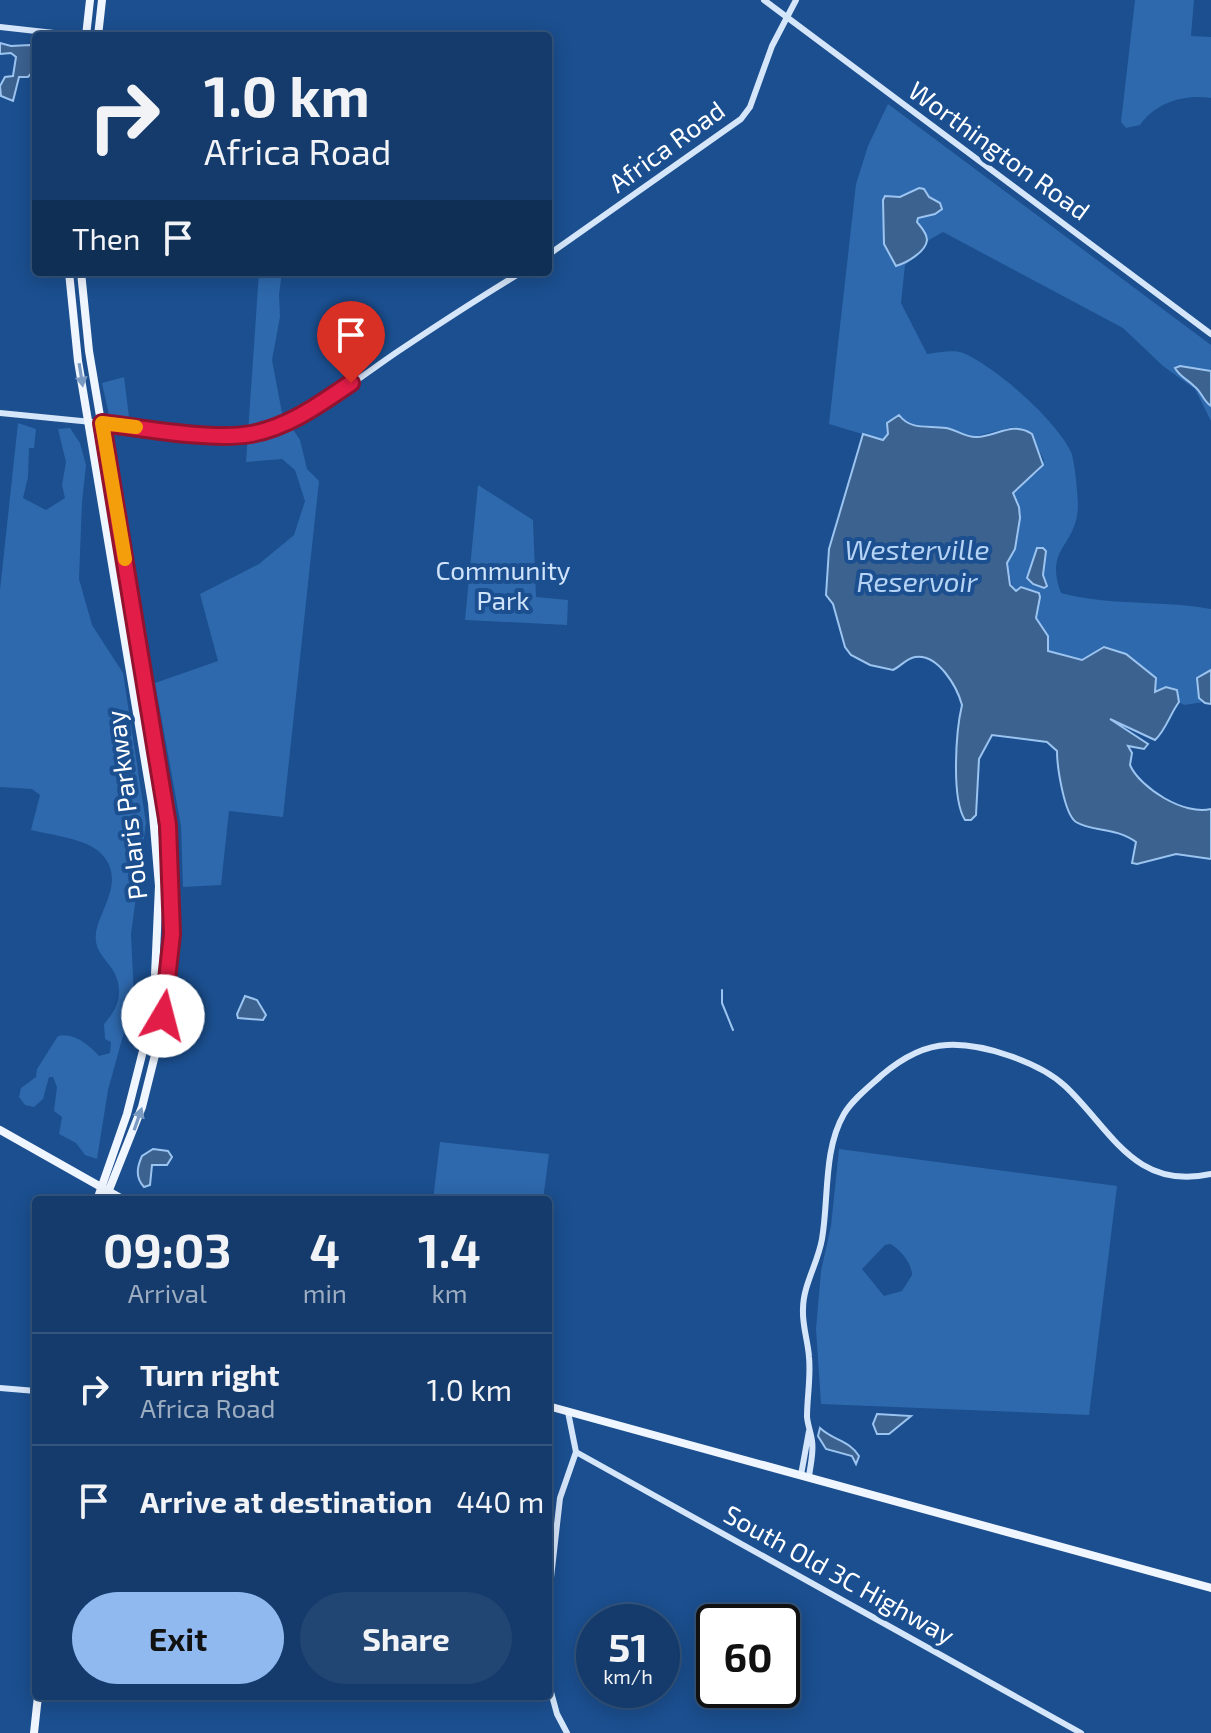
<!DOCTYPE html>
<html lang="en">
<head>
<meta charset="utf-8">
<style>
  body { margin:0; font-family:"Exo 2",sans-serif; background:#214673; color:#f1f3f6; height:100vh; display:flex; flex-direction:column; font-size:30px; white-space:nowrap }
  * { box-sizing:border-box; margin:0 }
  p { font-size:26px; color:#9dadc1 }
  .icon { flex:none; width:44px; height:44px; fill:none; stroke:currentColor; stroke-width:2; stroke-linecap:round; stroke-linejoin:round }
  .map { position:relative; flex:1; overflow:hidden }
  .sheet { position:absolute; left:32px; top:1196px; width:520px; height:504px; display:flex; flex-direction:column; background:#143b6b; border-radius:8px; box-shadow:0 4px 20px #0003,0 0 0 2px #33557e }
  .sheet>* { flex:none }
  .guide { position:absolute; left:32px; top:32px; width:520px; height:244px; border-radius:8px; box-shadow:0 4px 20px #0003,0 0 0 2px #33557e; background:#143b6b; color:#f1f3f6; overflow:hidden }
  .speed { position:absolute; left:576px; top:1604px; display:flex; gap:16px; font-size:40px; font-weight:700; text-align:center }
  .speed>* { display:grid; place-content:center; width:104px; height:104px; border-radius:50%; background:#143b6b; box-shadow:0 4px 20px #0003,0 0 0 2px #33557e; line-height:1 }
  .speed small { font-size:20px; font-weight:400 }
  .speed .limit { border:4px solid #111; border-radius:12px; background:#fff; color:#111 }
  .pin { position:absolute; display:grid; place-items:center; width:68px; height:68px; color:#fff; margin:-82px -34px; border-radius:50% 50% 50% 0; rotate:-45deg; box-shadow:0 0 8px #0007 }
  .pin .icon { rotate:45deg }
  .me { position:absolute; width:88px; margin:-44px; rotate:8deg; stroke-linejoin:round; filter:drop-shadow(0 0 6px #0008) }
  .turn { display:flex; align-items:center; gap:28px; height:168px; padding:0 40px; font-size:36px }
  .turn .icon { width:104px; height:104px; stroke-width:2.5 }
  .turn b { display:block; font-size:56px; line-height:68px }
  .then { display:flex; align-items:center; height:76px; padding:0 40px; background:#0003; gap:16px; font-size:30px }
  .eta { display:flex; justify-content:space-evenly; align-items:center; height:136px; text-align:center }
  .eta b { font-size:48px; font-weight:700; line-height:56px }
  .action { display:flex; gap:16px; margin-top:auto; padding:16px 40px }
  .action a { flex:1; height:92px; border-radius:48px; background:#90b9f0; color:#111; font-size:32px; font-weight:700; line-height:92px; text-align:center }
  .action a+a { background:#214673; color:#f1f3f6 }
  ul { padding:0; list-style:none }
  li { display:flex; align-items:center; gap:24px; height:112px; padding:0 40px; border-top:2px solid #33557e }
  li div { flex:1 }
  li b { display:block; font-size:30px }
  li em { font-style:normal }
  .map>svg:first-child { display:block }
  .green { fill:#2e69ad; fill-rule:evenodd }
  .water { fill:#3c6290; stroke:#9cc4f0; stroke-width:2 }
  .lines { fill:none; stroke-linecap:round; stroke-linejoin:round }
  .stream { stroke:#9cc4f0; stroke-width:2 }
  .secondary { stroke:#d6e6fa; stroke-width:6 }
  .primary { stroke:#f0f6ff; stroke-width:8 }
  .oneway { fill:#7b9ac1 }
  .route-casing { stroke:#92132f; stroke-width:20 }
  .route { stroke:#e11d48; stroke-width:14 }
  .slow { stroke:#f59e0b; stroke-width:14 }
  .labels { text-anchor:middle; stroke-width:8; stroke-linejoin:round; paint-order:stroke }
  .street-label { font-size:26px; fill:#fff; stroke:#1b4f8f }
  .park-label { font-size:26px; fill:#cfe3fa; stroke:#1b4f8f }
  .water-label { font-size:28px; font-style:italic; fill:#b5d3f5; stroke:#1b4f8f }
</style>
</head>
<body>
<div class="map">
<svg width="1211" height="1733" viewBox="0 0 1211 1733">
  <rect width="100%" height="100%" fill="#1b4f8f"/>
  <!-- green -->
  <path class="green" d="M1135,0H1194L1191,36L1211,37V98C1185,94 1156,102 1140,125L1126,128L1121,122Z
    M888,104L1211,345V421L1195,389L1163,366L1123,328L943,232L929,240L922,252L905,265L901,303L927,354C937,353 954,349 963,353C995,366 1057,421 1071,452C1075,462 1078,496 1078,507C1076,548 1044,547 1061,593C1109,606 1161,600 1211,609V701L1184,705L1179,702V697L1161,689L1155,692L1156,678L1126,655L1104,647L1082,660L1047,651L1048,636L1036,618L1039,601L1020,589H1013L1007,563L1015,549L1020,518L1019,507L1013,497L1014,490L1039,471L1044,460L1029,431L1013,427L972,437L946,428H925L902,420L887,423L888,437L882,440L829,424L856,184L868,146Z
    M259,272H282L279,294L280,317L272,360L282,413L300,440L307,469L319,481L283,817L229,811L221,885L183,887L181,826L155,683L218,661L200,594L259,564L294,535L305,501L295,470L282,459L246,462Z
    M124,377L129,417L109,415L102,383Z
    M18,423L36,429L34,448H29L28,477L23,498L46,510L65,498L62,485L66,462L58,429L70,428L80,443L86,465L82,502L79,579L92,625L123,673L146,823L131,934L134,996L108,1090L97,1159L85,1155L76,1143L59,1134L62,1117L54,1111L57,1087L53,1077H49L43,1099L34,1107L25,1105L19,1097L21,1088L36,1077L37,1069L58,1036C74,1032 89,1045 99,1056L110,1053L111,1042L105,1039L104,1024C117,1010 124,993 115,974C110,963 98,955 96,942C92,917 126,888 105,858C91,838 53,836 31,830L40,795L32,789L0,787V590Z
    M478,485L533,520L536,597L568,600L567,625L465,620Z
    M440,1142L549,1154L543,1200H433Z
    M839,1149L1117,1186L1089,1415L821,1404L816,1329L821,1271L831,1226ZM890,1244C900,1249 912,1263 912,1275L902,1291L884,1296L862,1269L885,1245Z"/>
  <!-- water -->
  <path class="water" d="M0,43L11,46L30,45L36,50V68L28,77H19L13,101L1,96L0,86L5,77L13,76L16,57L11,53L0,54Z
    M919,188L924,189L929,197L940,203L942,209L935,214L918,218L917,222C921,227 927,233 927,240C926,252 906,263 896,266L884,244L883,200L885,196L900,197Z
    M1180,366L1211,371V406C1203,401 1202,392 1194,386C1187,379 1180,377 1175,368Z
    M899,415C911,431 929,425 946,428C957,430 966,438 977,437C997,436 1013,421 1032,434L1043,465L1013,493L1019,507L1020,518L1015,549L1007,563L1010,585L1016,591L1021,587L1039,593L1040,597L1036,618L1048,636V651L1082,660L1104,647L1126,654L1156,678L1155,692L1166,687L1177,690L1179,702C1170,714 1166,730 1155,740L1110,719L1148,744L1144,749L1128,746L1132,753L1130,765C1140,788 1185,816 1211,809V859L1176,854L1137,864L1132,863L1136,842C1116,827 1092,832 1076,822C1064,814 1057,766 1057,751L1047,742L992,735L979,759L976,815L971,820H965C951,798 956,730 962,705C957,687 938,653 915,657C907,658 901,666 893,670L870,665L851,655L845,647L833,604L826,595L829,549L863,434L883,440L888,434L887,423Z
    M1037,548H1043L1046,551L1043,575L1047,586L1044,588L1033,584L1027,578Z
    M1211,670V704L1205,703L1199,698L1197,678Z
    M245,996L257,1000L266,1015L263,1020L238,1018L237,1014Z
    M153,1149L168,1151L172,1157L167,1165H152L150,1185L144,1187C135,1177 137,1167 142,1156Z
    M877,1414L911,1416L889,1434H877L873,1424Z
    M820,1428C834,1441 849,1440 859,1456L856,1464L852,1456L826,1449L818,1436Z"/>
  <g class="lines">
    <!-- stream -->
    <path class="stream" d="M722,990V1003L733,1030"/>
    <!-- secondary -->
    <path class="secondary" d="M764,0L1211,334
      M0,27L81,36
      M548,255L741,119L750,107L772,46L796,0
      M0,413L224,435C294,436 348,384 403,348C442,322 482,296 522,272
      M0,1388L36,1391
      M576,1452L1081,1733
      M801,1475L809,1431
      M809,1477C810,1466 814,1453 812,1441C811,1433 808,1426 807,1417C807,1397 811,1377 809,1357C808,1341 802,1325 803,1309C803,1285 818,1263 822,1239C829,1199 823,1150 844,1114C853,1099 869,1087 882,1075C901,1059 922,1046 947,1045C982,1043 1039,1062 1065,1086C1111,1129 1134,1191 1211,1174
      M548,1604L560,1498L576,1452L568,1412
      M548,1681L557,1714L567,1733"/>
    <!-- primary -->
    <path class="primary" d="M86,36L90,0
      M98,36L102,0
      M69,272L78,361L152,803L159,886L155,975L144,1047L127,1114L97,1200
      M81,272L89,351L164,795L172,896L170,965L159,1039L142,1107L105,1200
      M0,1130L124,1200
      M548,1406L1211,1588
      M34,1733L38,1696"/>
  </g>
  <!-- one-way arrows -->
  <defs><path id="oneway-solid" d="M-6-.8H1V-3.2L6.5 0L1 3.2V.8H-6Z" transform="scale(2)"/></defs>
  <g class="oneway">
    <use href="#oneway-solid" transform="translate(81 375) rotate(81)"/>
    <use href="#oneway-solid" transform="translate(138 1119) rotate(-71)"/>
  </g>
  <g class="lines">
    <!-- route casing -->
    <g class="route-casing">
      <path id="route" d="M163,1016L172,934L168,825L102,423C143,428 212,441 251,434C289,427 320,404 351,383"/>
    </g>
    <!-- route -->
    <use href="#route" class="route"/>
    <!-- slow -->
    <path class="slow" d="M125,559L102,423L136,427"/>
  </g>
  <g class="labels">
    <!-- street labels -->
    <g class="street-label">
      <text transform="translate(667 147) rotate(-36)" y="9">Africa Road</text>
      <text transform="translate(999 151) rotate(36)" y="9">Worthington Road</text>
      <text transform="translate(127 805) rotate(-97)" y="9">Polaris Parkway</text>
      <text transform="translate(839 1575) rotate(29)" y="9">South Old 3C Highway</text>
    </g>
    <!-- park labels -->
    <g class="park-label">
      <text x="503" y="580">Community<tspan x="503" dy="30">Park</tspan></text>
    </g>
    <!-- water labels -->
    <g class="water-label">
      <text x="917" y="560">Westerville<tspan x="917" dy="32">Reservoir</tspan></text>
    </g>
  </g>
</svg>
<div class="speed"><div>51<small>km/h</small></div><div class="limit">60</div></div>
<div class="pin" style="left:351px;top:383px;background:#d93025"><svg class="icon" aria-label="arrive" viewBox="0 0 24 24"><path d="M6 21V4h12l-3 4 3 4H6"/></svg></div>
<svg class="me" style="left:163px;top:1016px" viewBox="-20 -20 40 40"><circle r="19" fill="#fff"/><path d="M0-13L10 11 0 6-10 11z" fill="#e11d48"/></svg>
<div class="guide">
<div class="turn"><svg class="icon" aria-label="right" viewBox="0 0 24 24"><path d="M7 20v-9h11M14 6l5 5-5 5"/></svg><div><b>1.0 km</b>Africa Road</div></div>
<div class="then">Then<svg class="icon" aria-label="arrive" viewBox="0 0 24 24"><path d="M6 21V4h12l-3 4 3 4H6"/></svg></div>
</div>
<section class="sheet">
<div class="eta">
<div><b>09:03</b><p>Arrival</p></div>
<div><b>4</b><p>min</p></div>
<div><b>1.4</b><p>km</p></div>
</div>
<ul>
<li><svg class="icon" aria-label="right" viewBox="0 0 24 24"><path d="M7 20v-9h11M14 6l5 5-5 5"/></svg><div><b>Turn right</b><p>Africa Road</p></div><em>1.0 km</em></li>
<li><svg class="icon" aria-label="arrive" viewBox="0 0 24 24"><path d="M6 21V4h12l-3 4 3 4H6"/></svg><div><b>Arrive at destination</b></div><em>440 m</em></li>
</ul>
<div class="action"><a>Exit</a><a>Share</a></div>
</section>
</div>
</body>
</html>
